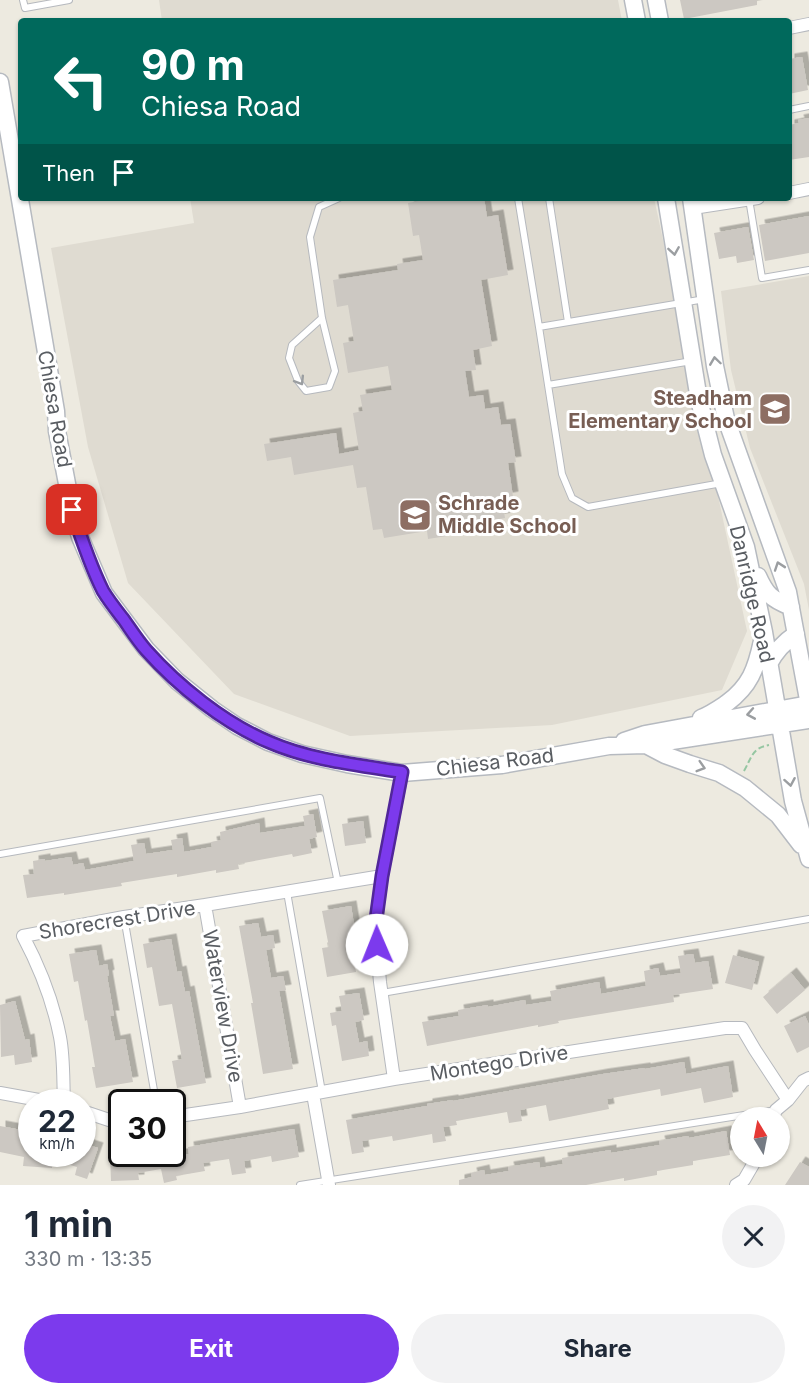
<!DOCTYPE html>
<html lang="en">
<head>
<meta charset="utf-8">
<style>
  body { margin:0; font-family:Inter,sans-serif; background:#f2f2f3; color:#1f2937; height:100vh; display:flex; flex-direction:column; font-size:22px; white-space:nowrap }
  * { box-sizing:border-box; margin:0 }
  p { font-size:20px; color:#747a83 }
  .icon { flex:none; width:33px; height:33px; fill:none; stroke:currentColor; stroke-width:2; stroke-linecap:round; stroke-linejoin:round }
  .map { position:relative; height:1185px; overflow:hidden }
  .sheet { display:flex; flex-direction:column; background:#fff; flex:1 }
  .sheet>* { flex:none }
  .banner { position:absolute; left:18px; top:18px; width:774px; height:183px; border-radius:6px; box-shadow:0 2px 4px #0004; background:#00695c; color:#fff; overflow:hidden }
  .needle { width:39px; rotate:350deg }
  .controls { position:absolute; left:730px; top:1107px; display:grid; gap:12px }
  .controls a { display:grid; place-items:center; width:60px; height:60px; border-radius:50%; background:#fff; box-shadow:0 2px 4px #0004; font-size:30px }
  .speed { position:absolute; left:18px; top:1089px; display:flex; gap:12px; font-size:30px; font-weight:700; text-align:center }
  .speed>* { display:grid; place-content:center; width:78px; height:78px; border-radius:50%; background:#fff; box-shadow:0 2px 4px #0004; line-height:1 }
  .speed small { font-size:15px; font-weight:400 }
  .speed .limit { border:3px solid #111; border-radius:9px; background:#fff; color:#111 }
  .pin { position:absolute; display:grid; place-items:center; width:51px; height:51px; color:#fff; margin:-26px; border-radius:12px; box-shadow:0 3px 9px #0006 }
  .me { position:absolute; width:66px; margin:-33px; rotate:359deg; stroke-linejoin:round; filter:drop-shadow(0 0 4px #0008) }
  .turn { display:flex; align-items:center; gap:21px; height:126px; padding:0 24px; font-size:27px }
  .turn .icon { width:78px; height:78px; stroke-width:2.5 }
  .turn b { display:block; font-size:42px; line-height:51px }
  .then { display:flex; align-items:center; height:57px; padding:0 24px; background:#0003; gap:12px; font-size:22px }
  .round { display:grid; place-items:center; flex:none; width:63px; height:63px; border-radius:32px; background:#f2f2f3 }
  .summary { display:flex; align-items:center; justify-content:space-between; height:102px; padding:0 24px }
  h1 { font-size:36px; font-weight:700; line-height:45px }
  .action { display:flex; gap:12px; margin-top:auto; padding:12px 24px }
  .action a { flex:1; height:69px; border-radius:36px; background:#7c3aed; color:#fff; font-size:24px; font-weight:700; line-height:69px; text-align:center }
  .action a+a { background:#f2f2f3; color:#1f2937 }
  .map>svg:first-child { display:block }
  .education { fill:#dfdbd1 }
  .building { fill:#ccc8c2; filter:url(#shadow) }
  .lines { fill:none; stroke-linecap:round; stroke-linejoin:round }
  .lane-casing { stroke:#b6b9be; stroke-width:8 }
  .street-casing { stroke:#b6b9be; stroke-width:14 }
  .secondary-casing { stroke:#b6bac0; stroke-width:19 }
  .path { stroke:#95c6a2; stroke-width:2; stroke-dasharray:6 3; stroke-linecap:butt }
  .lane { stroke:#fff; stroke-width:6 }
  .street { stroke:#fff; stroke-width:12 }
  .secondary { stroke:#fff; stroke-width:16 }
  .oneway { stroke:#9b9ea1 }
  .route-casing { stroke:#51269a; stroke-width:15 }
  .route { stroke:#7c3aed; stroke-width:10 }
  .labels { text-anchor:middle; stroke-width:6; stroke-linejoin:round; paint-order:stroke }
  .education-label { font-size:20px; font-weight:bold; fill:#785e54; stroke:#fff; text-anchor:end }
  .street-label { font-size:20px; fill:#595d62; stroke:#fff }
</style>
</head>
<body>
<div class="map">
<svg width="809" height="1185" viewBox="0 0 809 1185">
  <defs>
    <filter id="shadow"><feDropShadow dx="5.5" dy="-5.5" stdDeviation="0" flood-color="#0004"/></filter>
  </defs>
  <rect width="100%" height="100%" fill="#edeae0"/>
  <!-- education -->
  <path class="education" d="M159,0H618L622,21H162Z
    M190,198H654L747,631L722,690L552,725L350,736L234,694L128,583L88,447L51,248L194,223Z
    M809,276V610L804,584L750,448L731,370L721,291Z"/>
  <!-- building -->
  <path class="building" d="M680,0H757V5L684,19Z
    M802,57L808,90L789,94V59Z
    M809,118V157L789,160V125L799,123L798,120Z
    M435,198H484L487,217L498,215L508,275L481,280L492,346L473,350L476,370L465,371L469,397L483,395L485,409L498,407L501,425L510,424L516,462L508,463L513,497L502,499L505,518L464,525L466,533L428,539L427,531L384,538L382,529L373,530L366,487L357,488L353,465L294,475L291,457L267,461L264,444L336,433L339,454L359,450L353,413L363,411L360,395L392,390L388,366L348,373L343,343L354,341L348,305L337,307L333,280L398,270L397,264L423,260L419,235L413,236L408,203Z
    M809,216V253L765,261L759,225Z
    M748,227L754,260L737,263L736,256L719,259L714,233Z
    M313,814L317,837L309,839L312,853L293,857L292,854L238,864L239,869L216,873V870L177,877V874L121,883L122,886L102,889L64,895V893L27,898L23,875L34,874L33,861L45,859V861L71,857L73,865L83,863L85,870L134,861L131,845L144,843L146,854L173,850L171,840L182,838L184,852L212,847L211,842L221,840L220,832L259,823L260,833L305,826L303,816Z
    M363,821L366,843L345,846L342,824Z
    M351,906L355,931L349,932L356,972L327,977L322,948L329,947L322,911Z
    M258,923L261,937L273,935L275,948L266,950L271,978L283,976L286,990L279,991L293,1069L263,1074L251,1003H253L239,926Z
    M171,939L177,972L181,971L185,992L189,991L206,1083L177,1088L172,1061L182,1059L172,1004L159,1006L152,967L147,968L143,944Z
    M96,950L99,966L107,964L109,975L107,976L114,1016H110L115,1041L125,1039L133,1082L96,1088L92,1067H95L87,1020L85,1021L78,981L74,982L69,954Z
    M693,954L695,963L708,961L713,989L673,995L674,1002L558,1021L559,1023L538,1027V1025L427,1046L422,1022L459,1016L458,1010L488,1005V1007L525,1000L526,1005L552,1001L550,991L599,982L601,994L646,986L644,971L658,968L660,976L681,973L678,956Z
    M733,955L759,962L752,990L725,983Z
    M791,973L805,990L777,1014L763,997Z
    M359,993L364,1020L355,1022L359,1043L367,1041L369,1056L342,1061L336,1025L332,1026L330,1013L342,1011L339,996Z
    M15,1001L25,1040L29,1039L32,1062L15,1065L14,1055L1,1057L0,1005Z
    M805,1016L809,1025V1047L797,1053L784,1026Z
    M684,1062L686,1074L728,1066L733,1097L704,1103L701,1088L661,1096L660,1089L607,1099L609,1109L549,1121L546,1105L520,1110L522,1121L509,1123L507,1112L456,1121L457,1125L443,1127L446,1141L433,1143L432,1134L393,1141L392,1136L362,1141L364,1152L352,1154L346,1120L427,1106V1104L453,1100V1101L603,1074L645,1068V1069Z
    M0,1126L32,1132V1154H54L52,1168L23,1166L24,1157L0,1152Z
    M294,1129L299,1157L272,1162L271,1156L244,1161L246,1173L232,1175L229,1159L203,1163L205,1171L176,1176L177,1180L164,1183L161,1169L138,1173L139,1180L111,1181L110,1154H189L188,1147Z
    M726,1131L730,1155L693,1161V1165L657,1171V1175L624,1181V1178L586,1185H459V1180L472,1177L471,1173L484,1170L485,1175L509,1171L508,1167L539,1162L540,1168L563,1164L562,1158L611,1150V1153L660,1145L659,1141L688,1136L689,1138Z
    M82,1143L98,1148L87,1179L75,1175L77,1167L67,1164L71,1154H82Z
    M800,1162L809,1167V1185H785Z"/>
  <g class="lines">
    <!-- lane casing -->
    <g class="lane-casing">
      <path id="lane" d="M23,0L25,8L69,0
        M789,110L809,106
        M518,198L539,327
        M549,198L568,322
        M749,199L762,278L809,270
        M322,318L292,345L289,358L298,381L306,391L329,387L335,371L322,318L310,237L319,207L339,198
        M692,361L548,385L539,327L705,299
        M548,385L562,474L572,498L588,507L722,483
        M0,854L320,798L338,883
        M287,892L322,1092
        M124,917L156,1102
        M382,993L809,919
        M300,1185L776,1110"/>
    </g>
    <!-- street casing -->
    <g class="street-casing">
      <path id="street" d="M789,28L809,24
        M789,193L809,189
        M693,208L758,198
        M205,905L240,1107
        M394,1079L380,982L375,927L382,876L402,773
        M0,1093L50,1102
        M313,1094L329,1185
        M64,1102C63,1081 64,1058 60,1037C53,1001 40,968 23,936L124,917L205,905L382,876
        M82,1111L109,1120H122
        M172,1117L240,1107L394,1079L725,1028H742L755,1050L788,1100
        M773,1118L776,1110L788,1100L803,1081L809,1078
        M736,1185L744,1180L758,1156"/>
    </g>
    <!-- secondary casing -->
    <g class="secondary-casing">
      <path id="secondary" d="M633,0L637,21
        M656,0L660,21
        M0,82L56,411L57,431L72,510L80,537L104,593L146,649L177,681L212,709L237,726L268,742L302,754L347,764L402,773L502,765L609,746L646,745L809,720
        M666,198L699,400L713,455L746,547L764,632L793,801L809,859
        M691,198L715,366L726,419L788,592L809,705
        M758,576C766,594 771,599 791,607
        M769,664C776,650 784,642 796,634
        M701,718C711,714 718,709 727,703C750,686 756,669 762,641
        M624,741L645,734L809,704
        M646,745L665,755L690,764L719,773L745,788L778,815L801,845"/>
    </g>
    <!-- path -->
    <path class="path" d="M744,771C752,757 752,748 769,745"/>
    <!-- lane -->
    <use href="#lane" class="lane"/>
    <!-- street -->
    <use href="#street" class="street"/>
    <!-- secondary -->
    <use href="#secondary" class="secondary"/>
  </g>
  <!-- one-way arrows -->
  <defs><path id="oneway-chevron" d="M-2-3.5L2.5 0L-2 3.5" fill="none" stroke-width="1.6" stroke-linecap="round" stroke-linejoin="round" transform="scale(1.5)"/></defs>
  <g class="oneway">
    <use href="#oneway-chevron" transform="translate(674 251) rotate(81)"/>
    <use href="#oneway-chevron" transform="translate(715 361) rotate(-98)"/>
    <use href="#oneway-chevron" transform="translate(300 381) rotate(58)"/>
    <use href="#oneway-chevron" transform="translate(779 566) rotate(-109)"/>
    <use href="#oneway-chevron" transform="translate(751 714) rotate(170)"/>
    <use href="#oneway-chevron" transform="translate(701 767) rotate(17)"/>
    <use href="#oneway-chevron" transform="translate(790 782) rotate(80)"/>
  </g>
  <g class="lines">
    <!-- route casing -->
    <g class="route-casing">
      <path id="route" d="M72,510C81,538 90,565 103,591C109,601 117,611 124,620C131,630 138,641 146,650C178,686 224,723 269,742C310,760 357,765 402,772L382,876L375,927L377,945"/>
    </g>
    <!-- route -->
    <use href="#route" class="route"/>
  </g>
  <!-- icons -->
  <defs>
    <g id="school-square" transform="scale(1.725)"><rect x="-9" y="-9" width="18" height="18" rx="4" fill="#8d6e63" stroke="#fff"/><path d="M0-5L7-2L0 1L-7-2ZM-4 1L0 2.5L4 1V4Q0 6-4 4Z" fill="#fff"/></g>
  </defs>
  <g fill-rule="evenodd">
    <use href="#school-square" x="775" y="409"/>
    <use href="#school-square" x="415" y="515"/>
  </g>
  <g class="labels">
    <!-- education labels -->
    <g class="education-label">
      <text x="752" y="405">Steadham<tspan x="752" dy="23">Elementary School</tspan></text>
      <text x="438" y="510" text-anchor="start">Schrade<tspan x="438" dy="23">Middle School</tspan></text>
    </g>
    <!-- street labels -->
    <g class="street-label">
      <text transform="translate(55 409) rotate(80)" y="7">Chiesa Road</text>
      <text transform="translate(752 594) rotate(77)" y="7">Danridge Road</text>
      <text transform="translate(495 762) rotate(-7)" y="7">Chiesa Road</text>
      <text transform="translate(117 920) rotate(-9)" y="7">Shorecrest Drive</text>
      <text transform="translate(223 1006) rotate(80)" y="7">Waterview Drive</text>
      <text transform="translate(499 1063) rotate(-9)" y="7">Montego Drive</text>
    </g>
  </g>
</svg>
<div class="controls">
<a><svg class="needle" viewBox="-14 -14 28 28"><path d="M0-13l5 13h-10z" fill="#e53935"/><path d="M0 13l5-13h-10z" fill="#747a83"/></svg></a>
</div>
<div class="speed"><div>22<small>km/h</small></div><div class="limit">30</div></div>
<div class="pin" style="left:72px;top:510px;background:#d93025"><svg class="icon" aria-label="arrive" viewBox="0 0 24 24"><path d="M6 21V4h12l-3 4 3 4H6"/></svg></div>
<svg class="me" style="left:377px;top:945px" viewBox="-20 -20 40 40"><circle r="19" fill="#fff"/><path d="M0-13L10 11 0 6-10 11z" fill="#7c3aed"/></svg>
<div class="banner">
<div class="turn"><svg class="icon" aria-label="left" viewBox="0 0 24 24"><path d="M17 20v-9H6M10 6l-5 5 5 5"/></svg><div><b>90 m</b>Chiesa Road</div></div>
<div class="then">Then<svg class="icon" aria-label="arrive" viewBox="0 0 24 24"><path d="M6 21V4h12l-3 4 3 4H6"/></svg></div>
</div>
</div>
<section class="sheet">
<div class="summary"><div><h1>1 min</h1><p>330 m · 13:35</p></div><a class="round"><svg class="icon" aria-label="close" viewBox="0 0 24 24"><path d="M6 6l12 12M18 6L6 18"/></svg></a></div>
<div class="action"><a>Exit</a><a>Share</a></div>
</section>
</body>
</html>
